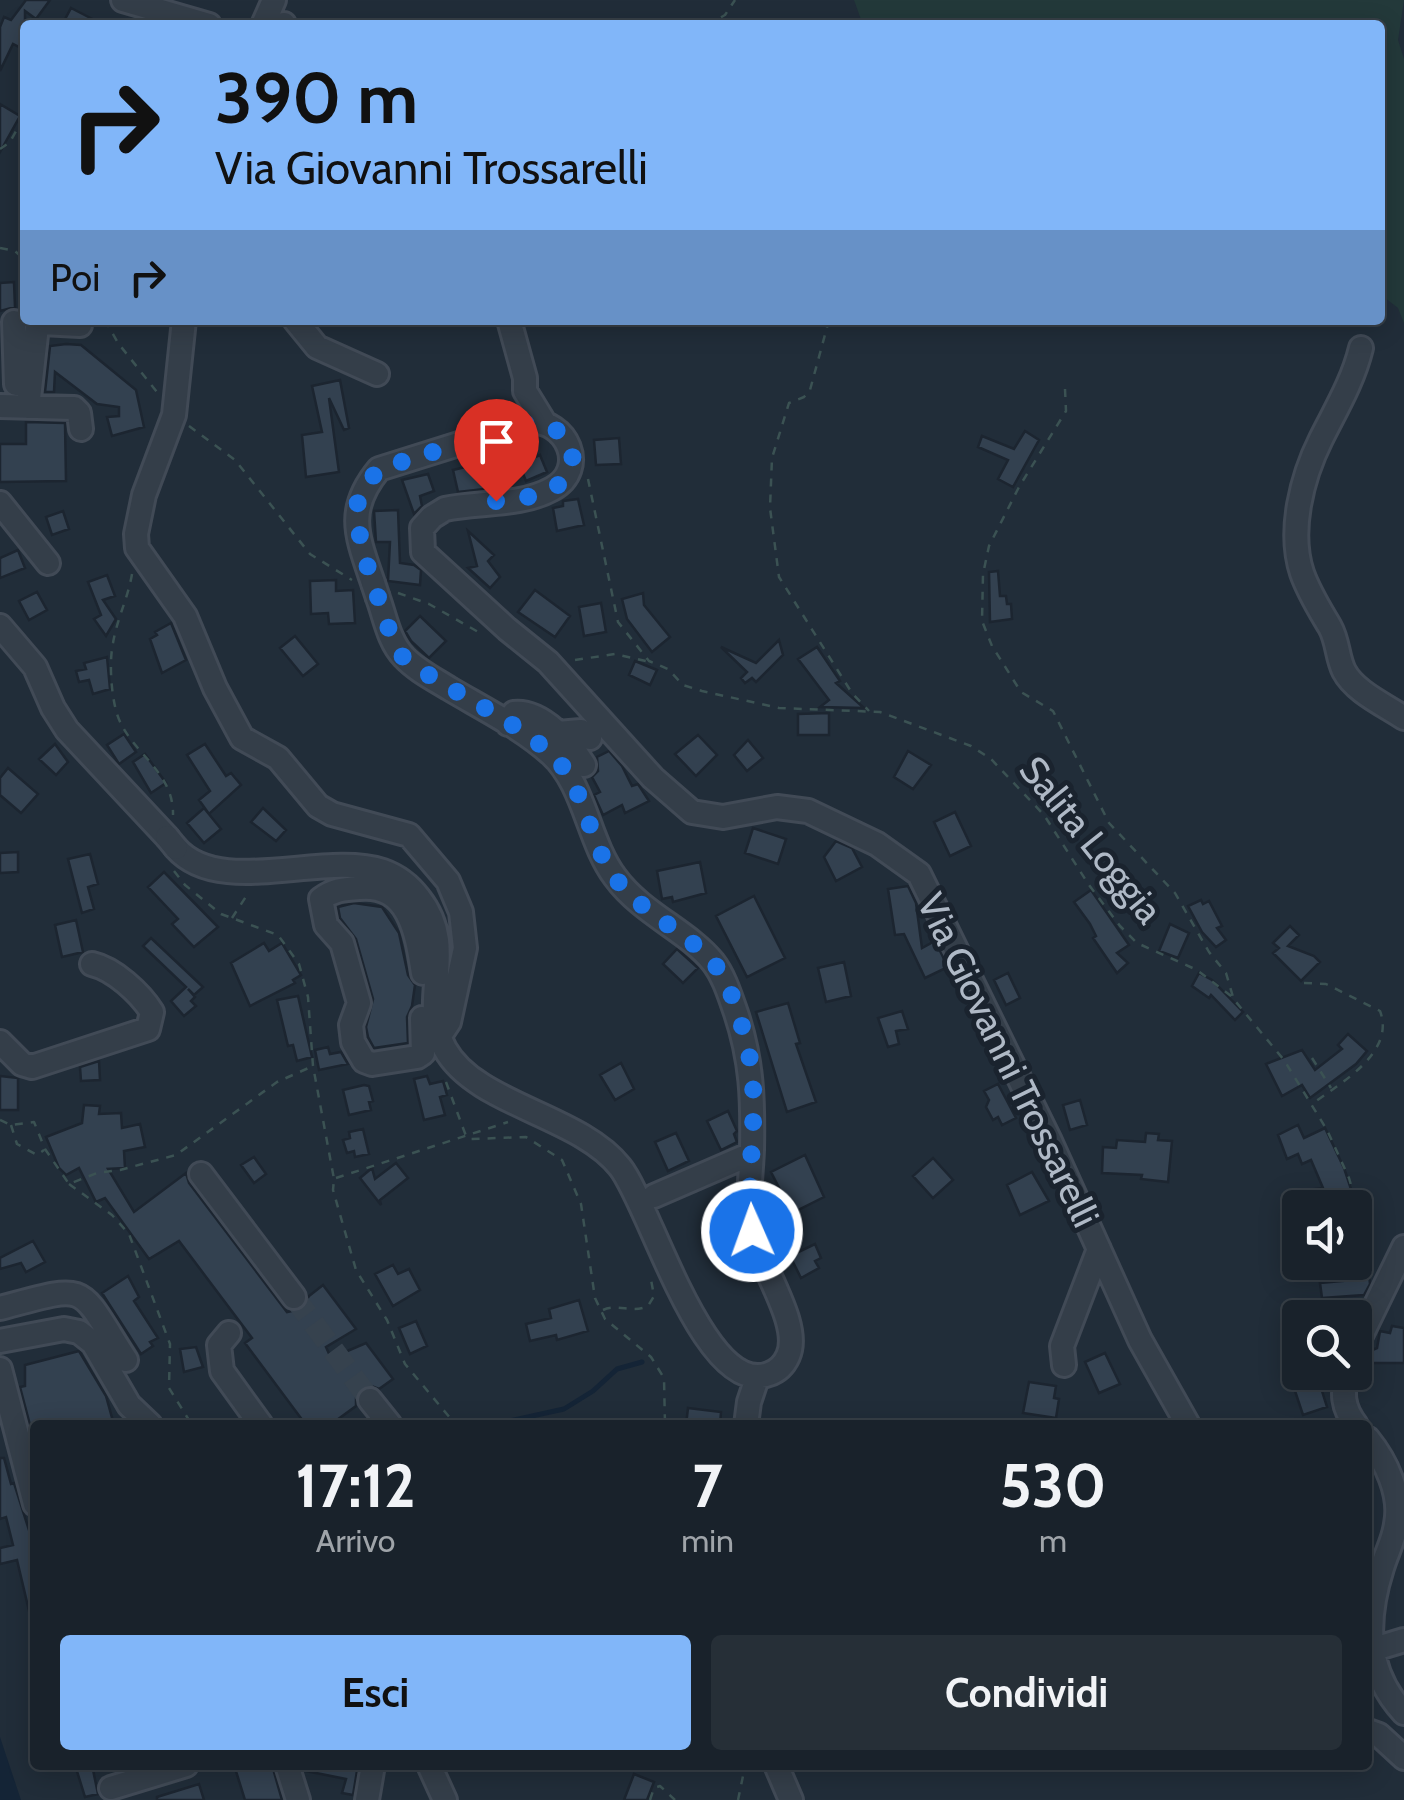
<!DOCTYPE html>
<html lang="it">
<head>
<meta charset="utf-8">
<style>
  body { margin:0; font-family:Cabin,sans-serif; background:#262f37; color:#f1f3f6; height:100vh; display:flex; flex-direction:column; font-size:38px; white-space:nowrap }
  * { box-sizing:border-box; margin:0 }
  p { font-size:32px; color:#9fa4a9 }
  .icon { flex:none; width:55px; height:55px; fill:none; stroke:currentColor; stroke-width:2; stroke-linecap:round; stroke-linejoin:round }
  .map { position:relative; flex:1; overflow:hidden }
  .panel { position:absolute; left:30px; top:1420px; width:1342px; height:350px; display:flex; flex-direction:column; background:#19222b; border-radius:10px; box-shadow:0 5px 25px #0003,0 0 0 2px #373f47 }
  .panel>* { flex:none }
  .banner { position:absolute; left:20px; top:20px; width:1365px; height:305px; border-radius:10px; box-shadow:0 5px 25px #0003,0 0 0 2px #373f47; background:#81b6f9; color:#111; overflow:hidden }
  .tools { position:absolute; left:1282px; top:1190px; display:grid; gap:20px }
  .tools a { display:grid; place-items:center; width:90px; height:90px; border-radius:10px; background:#19222b; box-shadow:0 5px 25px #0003,0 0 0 2px #373f47; font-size:50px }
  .pin { position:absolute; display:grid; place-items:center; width:85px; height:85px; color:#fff; margin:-102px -42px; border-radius:50% 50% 50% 0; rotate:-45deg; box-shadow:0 0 10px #0007 }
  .pin .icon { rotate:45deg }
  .me { position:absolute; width:110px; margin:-55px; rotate:358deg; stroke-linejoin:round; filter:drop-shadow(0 0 8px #0008) }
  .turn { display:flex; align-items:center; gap:35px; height:210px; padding:0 30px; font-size:45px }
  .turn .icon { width:130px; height:130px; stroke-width:2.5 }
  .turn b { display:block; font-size:70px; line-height:85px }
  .then { display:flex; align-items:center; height:95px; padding:0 30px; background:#0003; gap:20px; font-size:38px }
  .eta { display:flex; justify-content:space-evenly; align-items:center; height:170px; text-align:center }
  .eta b { font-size:60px; font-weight:800; line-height:70px }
  .primary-button { display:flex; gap:20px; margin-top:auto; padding:20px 30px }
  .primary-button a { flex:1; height:115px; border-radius:10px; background:#81b6f9; color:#111; font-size:40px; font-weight:800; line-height:115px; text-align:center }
  .primary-button a+a { background:#262f37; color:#f1f3f6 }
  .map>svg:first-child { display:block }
  .green { fill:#23393a }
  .water { fill:#142436 }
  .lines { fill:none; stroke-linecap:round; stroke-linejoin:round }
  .stream { stroke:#142436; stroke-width:5 }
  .building { fill:#334150; stroke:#1c2530; stroke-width:2.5 }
  .minor-tunnel { stroke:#36424e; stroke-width:22; stroke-dasharray:22 11; stroke-linecap:butt }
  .minor-casing { stroke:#414a56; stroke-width:28 }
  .path { stroke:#3b5253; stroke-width:2.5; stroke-dasharray:8 8; stroke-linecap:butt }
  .minor { stroke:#343e49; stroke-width:22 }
  .minor-bridge-casing { stroke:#414a56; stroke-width:28; stroke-linecap:butt }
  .minor-bridge { stroke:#343e49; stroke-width:22 }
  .route { stroke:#1a73e8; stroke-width:18; stroke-dasharray:0 32.4 }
  .labels { text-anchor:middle; stroke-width:10; stroke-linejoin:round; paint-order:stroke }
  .street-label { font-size:38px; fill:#afb9c6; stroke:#1a232e }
</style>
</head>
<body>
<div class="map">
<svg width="1404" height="1800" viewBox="0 0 1404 1800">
  <rect width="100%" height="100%" fill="#212d39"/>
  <!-- green -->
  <path class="green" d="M854,0H1404L1398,40L1404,59V323L1398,308L1380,294V25H863Z"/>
  <!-- water -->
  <path class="water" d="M0,1737L21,1800H0Z"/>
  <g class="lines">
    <!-- stream -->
    <path class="stream" d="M491,1425L564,1409L593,1391L617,1369L642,1362"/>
  </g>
  <!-- building -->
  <path class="building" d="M26,0H50L36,19L25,11V50L13,44L0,71V27L4,17L11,20Z
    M71,8L104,25H62Z
    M0,104L20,116L0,152Z
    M14,282L15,307L0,311V283Z
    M66,344L81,345L136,390L144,427L112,436L107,417L119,416V407L97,404L55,372L54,392H45L50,346Z
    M340,380L349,428L344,430L329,398L339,472L306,477L302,435L322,432L312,386Z
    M26,422L65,423L66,481L0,482V444H26Z
    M1025,431L1039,440L1013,487L998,479L1008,460L978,447L982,436L1014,449Z
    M619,438L621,464L596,465L594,440Z
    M540,455L547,472L526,481L519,464Z
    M486,462L493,488L458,492L453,470Z
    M428,474L434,491L420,496L422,506L414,514L402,480Z
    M578,499L584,525L557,531L553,508L563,506V501Z
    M398,510L400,563L414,565L421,570L420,585L388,581L390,542H376L374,511Z
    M63,511L69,529L52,535L46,517Z
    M468,531L494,555L488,561L500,577L490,588L468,568L477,566Z
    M18,550L25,568L0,578V558Z
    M998,571L1000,596H1006L1007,604H1011L1012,619L990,622L989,572Z
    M107,575L115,596L103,600L116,619L106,636L94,619L101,615L88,582Z
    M336,580V591L353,590L355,623L329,624L328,613L311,614L310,581Z
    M535,590L570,616L555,637L518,612Z
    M37,592L47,610L29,620L19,601Z
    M643,593L644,605L670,637L652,652L627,619L622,599Z
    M601,603L606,632L584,636L579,607Z
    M420,616L446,641L429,658L411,641L405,631Z
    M171,623L186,660L162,673L150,639L157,635L155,632Z
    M295,636L318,664L303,676L280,648Z
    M779,640L783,655L756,682L752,678L745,683L741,678L747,672L721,647L756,663Z
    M817,647L840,681L836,683L864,708L820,707L829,700L798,659Z
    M107,657L110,689L93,694L89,680L79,682L76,671L86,669L84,663Z
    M635,661L657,670L650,685L629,675Z
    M829,713V735H798V714Z
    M124,734L136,752L119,764L107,745Z
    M698,735L717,755L696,776L675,754Z
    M748,740L763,758L747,771L734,755Z
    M55,744L68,762L56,775L39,759Z
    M205,744L226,776L231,773L241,785L209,814L199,800L210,791L187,755Z
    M609,751L622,766L632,786L638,784L649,801L625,813L622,805L603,815L594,795L600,792L592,777L598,771L597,757Z
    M908,751L931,765L913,789L894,777Z
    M145,754L166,783L151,793L133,762Z
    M8,768L38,794L21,813L0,795V778Z
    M204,808L221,829L204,843L187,823Z
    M263,808L286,830L276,841L251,822Z
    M955,812L971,846L950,856L934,822Z
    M753,828L786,839L778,864L745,853Z
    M836,841L852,848L862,867L836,881L824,857Z
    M18,852V872L0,873V853Z
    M90,854L98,884L88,887L94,909L82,913L68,859Z
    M700,862L706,893L673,902L672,897L662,899L657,871Z
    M164,872L218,927L194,947L172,924L178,919L148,887Z
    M908,886L916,903L922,948L935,941L948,967L925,978L904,934L895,935L888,889Z
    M1091,890L1129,945L1117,953L1128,963L1117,973L1093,938L1096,936L1090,924L1074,902Z
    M754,896L785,958L747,977L716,916Z
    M1201,900L1203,904L1209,901L1222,926L1217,928L1226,940L1216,947L1202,932L1188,906Z
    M354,903L382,907L399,933L408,975L415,985L412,1006L407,1017L408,1043L374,1048L368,1037L366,1027L373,999L356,939L340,918L338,907Z
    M76,920L83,952L62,957L55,925Z
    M1170,924L1189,933L1178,958L1159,951Z
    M1290,926L1299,935L1288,946L1314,956L1320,962L1301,981L1273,953L1279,948L1273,943Z
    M151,938L203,987L194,995L188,989L195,997L191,1001L196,1006L184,1016L171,1001L186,987L143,946Z
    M264,943L269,951L282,943L301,975L293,980L295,983L250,1006L231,963Z
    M677,949L698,968L683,983L663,964Z
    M844,962L851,996L826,1002L818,968Z
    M1008,973L1020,998L1006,1005L994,980Z
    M1199,973L1212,980L1243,1012L1235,1020L1211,995L1209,998L1192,986Z
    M298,996L312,1057L297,1061L293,1045L288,1046L277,1000Z
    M788,1003L800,1043L796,1044L816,1102L787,1112L756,1012Z
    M902,1011L908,1029L896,1031L899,1044L888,1047L878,1018Z
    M1348,1034L1367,1051L1356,1064L1310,1098L1302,1085L1282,1096L1266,1064L1302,1050L1315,1070L1342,1049L1338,1045Z
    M328,1047L330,1054L341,1052L348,1064L319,1070L315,1050Z
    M99,1061L100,1080L81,1081L80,1067Z
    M621,1063L634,1089L615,1100L600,1075Z
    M0,1076L18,1078V1110H0Z
    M427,1076L430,1084L443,1081L447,1095L440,1097L445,1115L424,1120L414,1079Z
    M998,1084L1016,1118L1002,1125L998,1117L993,1120L986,1107L989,1100L984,1091Z
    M364,1085L369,1086L373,1101L369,1102L371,1110L349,1115L343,1090Z
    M1080,1100L1087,1125L1070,1130L1063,1105Z
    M84,1105L100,1106L99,1114L121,1113L122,1128L140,1124L145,1147L124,1151L125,1168L108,1169L134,1212L186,1173L189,1183L287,1312L302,1309L309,1296L323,1285L356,1329L326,1347L331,1358L366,1343L393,1379L379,1389L369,1385L361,1388L356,1396V1406L330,1425H306L245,1343L252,1338L179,1241L149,1259L105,1198L96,1202L79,1168L66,1175L59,1168L46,1137L82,1123Z
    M728,1111L737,1131L734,1134L737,1142L721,1150L707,1121Z
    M1298,1125L1304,1138L1325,1128L1344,1168L1355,1201L1342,1205L1341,1200L1307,1202V1190L1323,1188L1311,1160L1302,1164L1298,1154L1287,1159L1278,1135Z
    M363,1129L369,1154L355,1157L354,1151L347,1153L343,1140L350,1138L349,1132Z
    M676,1133L689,1161L668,1171L655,1142Z
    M1146,1133L1159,1134L1158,1140L1172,1141L1168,1182L1141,1179L1142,1175L1102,1173L1103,1147L1116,1148L1117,1140L1145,1142Z
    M805,1155L824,1197L792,1213L771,1172Z
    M254,1157L266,1174L254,1183L241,1165Z
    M933,1158L953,1180L933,1198L913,1176Z
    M396,1163L408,1178L380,1200L381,1205L360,1178L372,1168L375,1179Z
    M1032,1172L1049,1201L1020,1215L1007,1185Z
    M732,1224L743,1252L725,1261L712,1233Z
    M1360,1230L1367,1253L1370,1284L1364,1295L1322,1298L1320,1283L1352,1280L1355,1231Z
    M33,1241L45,1262L26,1272L21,1263L0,1269V1258Z
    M815,1244L821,1258L815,1261L819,1268L801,1278L790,1256Z
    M393,1265L398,1274L409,1269L420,1290L393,1306L375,1274Z
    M128,1276L139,1297L134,1301L158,1338L150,1342L153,1346L141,1354L102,1293Z
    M579,1300L588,1331L557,1340L556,1335L530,1341L526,1324L551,1318L549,1309Z
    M416,1321L427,1346L410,1354L399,1328Z
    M1392,1326L1404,1328V1363H1370V1351L1377,1348L1380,1331L1390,1333Z
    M196,1347L203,1367L184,1372L180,1349Z
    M79,1351L106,1396L114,1425H30L20,1387L25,1386V1365Z
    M1105,1353L1120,1384L1099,1393L1085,1362Z
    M1300,1372H1316L1327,1407L1303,1415L1295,1391L1303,1389Z
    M1029,1382L1056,1386L1054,1398L1059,1399L1056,1418L1023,1413Z
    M688,1408L721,1412L720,1425H686Z
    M0,1458H4L11,1484L14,1483L35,1549V1615H30L17,1560L0,1564V1548L13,1545L6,1517L0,1519Z
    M92,1765L98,1794L85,1797L76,1768Z
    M245,1765H272L282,1800H245L235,1768Z
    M307,1765H358L353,1795L342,1793L346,1779L306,1771Z
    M634,1774L654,1782L647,1800H624Z
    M199,1784L204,1800H157V1797Z"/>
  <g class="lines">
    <!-- minor-tunnel -->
    <path class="minor-tunnel" d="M294,1297L370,1400"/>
    <!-- minor casing -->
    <g class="minor-casing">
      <path id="minor" d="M123,0L209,25
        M263,25L274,0
        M283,25L284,24
        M184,320L174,415L144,495L136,534L137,548L185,616L215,688L242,738L278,758L318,806L332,814L409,835L448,881L461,912L465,948L449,1022L439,1037
        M295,320L317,347L377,374
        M509,320L525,378V391L544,422
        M14,322L16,384
        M1361,348C1353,381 1336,409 1321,439C1302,477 1288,531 1302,573C1309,593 1320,610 1330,627C1338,641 1337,657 1344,671C1355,692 1385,705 1404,718
        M0,406L74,408L79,413L81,429
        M28,407L37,326L42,323L80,325
        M0,503L48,563
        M373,583C357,536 345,510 379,469L529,422C567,419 589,469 552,489C522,506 478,502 445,509L432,517L422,528L423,552L507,629L548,662L653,778L692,812L723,817L777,807L808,811L877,844L919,874L1050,1141L1140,1340L1188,1425
        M0,626L35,667L53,708L67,730L167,837
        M508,724L514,713C542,710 571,744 584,765
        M558,733L581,731L590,738
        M176,848C220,898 323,851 383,871C397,876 410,886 419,898C460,950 417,999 445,1049C476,1105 579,1115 620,1167C650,1204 704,1399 769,1374C778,1371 784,1365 788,1356C803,1323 756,1262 751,1225C747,1200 751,1175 752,1150C753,1100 752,1061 736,1013C730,996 724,976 713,962C688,931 642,914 615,877C588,841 585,785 551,754C522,728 484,709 450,689C434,679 416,670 404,657C389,642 385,617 378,598
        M422,1018L423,1053L417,1057L372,1064L364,1061L353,1042L351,1025L359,1003L342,943L326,925L321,899C333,890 343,889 359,888C410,883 417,935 423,973
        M0,1042L22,1064L32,1067L148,1029L152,1012C140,993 114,969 92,964
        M201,1174L294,1297
        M654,1196L751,1154
        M0,1308C91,1284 76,1282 126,1360
        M229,1333L219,1345L222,1371L261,1425
        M0,1341L64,1329L79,1332L93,1343L129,1405L150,1425
        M1355,1348L1404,1247
        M1064,1365L1062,1346L1099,1249
        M0,1369L35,1504
        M1347,1372C1342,1393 1342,1407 1356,1425
        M370,1400L390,1425
        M746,1425L749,1402L757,1378
        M1368,1439C1386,1461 1402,1495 1396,1524C1394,1540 1386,1554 1382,1568C1365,1621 1365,1671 1404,1713
        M1368,1655L1381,1647L1404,1640
        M1368,1731L1379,1735L1404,1758
        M287,1765L298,1800
        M429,1765L445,1800
        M776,1765L791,1800
        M111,1788L186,1765
        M367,1800L373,1765"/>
    </g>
    <!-- path -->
    <path class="path" d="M707,25L725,15L735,0
      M0,149L10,142L25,115
      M0,248L15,251L25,260
      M105,320L118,343L157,392
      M829,320L810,390L804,397L789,403L772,458L770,508L779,577L852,693L869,711
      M1065,389L1066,411L1019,487L989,546L983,574L982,621L992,646L1021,692L1053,711L1109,823L1175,893L1209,952L1226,973L1233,997
      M189,426L235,460L310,554L352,580
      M588,479L618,622L649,661L668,669L683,685L702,691L779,708L880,712L971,746L991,759L1044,815L1089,885L1120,926L1137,943L1197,970L1231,996L1284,1060L1327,1130L1349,1178L1373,1263
      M132,574C128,598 117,619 113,643C109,662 111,694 117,714C129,752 174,770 173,815
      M398,593L429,604L480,633
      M575,660L615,654L646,661
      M174,871L185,885L221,914L278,935L299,964L308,997L313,1066L334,1179L333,1190L356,1270L387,1320L405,1364L456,1425
      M232,918L249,892
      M1304,983L1326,984L1380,1011C1396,1053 1339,1084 1312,1104
      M1312,1058L1331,1088
      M446,1082L466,1136L471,1139L526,1137L562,1160L581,1204L595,1298L605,1319L651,1357L664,1378L665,1425
      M0,1120L11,1125L34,1122L45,1149L69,1184L97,1173L120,1170L176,1155L277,1082L313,1066
      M11,1125L17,1144L37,1155L44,1150
      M336,1178L508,1122
      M69,1184L112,1215L129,1234L170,1344L169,1388L192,1425
      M603,1310C619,1303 632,1314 648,1306L654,1296L650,1274
      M650,1800L654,1788L660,1786L675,1800
      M738,1800L743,1776L741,1765"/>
    <!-- minor -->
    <use href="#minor" class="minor"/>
    <!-- minor-bridge casing -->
    <g class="minor-bridge-casing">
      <path id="minor-bridge" d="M373,583L378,598
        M167,837L176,848"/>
    </g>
    <!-- minor-bridge -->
    <use href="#minor-bridge" class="minor-bridge"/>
  </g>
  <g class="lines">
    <!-- route -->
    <path class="route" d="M496,501C515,498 542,498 558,485C592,457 561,414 518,425L379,469L363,488L356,508L362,550L394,644L402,656L418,668C461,697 521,723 557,760C584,788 590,842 613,875C639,911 680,928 710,959C730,979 742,1023 748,1050C762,1109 744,1171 752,1231"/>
  </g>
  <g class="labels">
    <!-- street labels -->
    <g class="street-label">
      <text transform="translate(1091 840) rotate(51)" y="13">Salita Loggia</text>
      <text transform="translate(1008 1060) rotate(64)" y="13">Via Giovanni Trossarelli</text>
    </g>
  </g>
</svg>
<div class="tools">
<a><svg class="icon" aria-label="sound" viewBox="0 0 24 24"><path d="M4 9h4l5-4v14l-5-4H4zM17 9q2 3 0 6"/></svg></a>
<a><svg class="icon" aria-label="search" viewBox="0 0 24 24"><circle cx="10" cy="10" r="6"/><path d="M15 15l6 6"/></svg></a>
</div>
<div class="pin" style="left:496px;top:501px;background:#d93025"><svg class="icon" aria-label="arrive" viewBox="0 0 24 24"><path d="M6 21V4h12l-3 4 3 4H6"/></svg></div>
<svg class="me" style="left:752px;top:1231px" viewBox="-20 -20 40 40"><circle r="17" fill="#1a73e8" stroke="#fff" stroke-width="3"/><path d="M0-11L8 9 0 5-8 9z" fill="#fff"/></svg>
<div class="banner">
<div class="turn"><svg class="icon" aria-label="right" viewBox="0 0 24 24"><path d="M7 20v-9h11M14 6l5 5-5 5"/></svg><div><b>390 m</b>Via Giovanni Trossarelli</div></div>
<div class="then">Poi<svg class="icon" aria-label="right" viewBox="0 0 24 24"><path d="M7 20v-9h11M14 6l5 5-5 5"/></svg></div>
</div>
<section class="panel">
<div class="eta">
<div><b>17:12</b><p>Arrivo</p></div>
<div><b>7</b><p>min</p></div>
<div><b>530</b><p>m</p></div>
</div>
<div class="primary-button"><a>Esci</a><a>Condividi</a></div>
</section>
</div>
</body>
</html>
